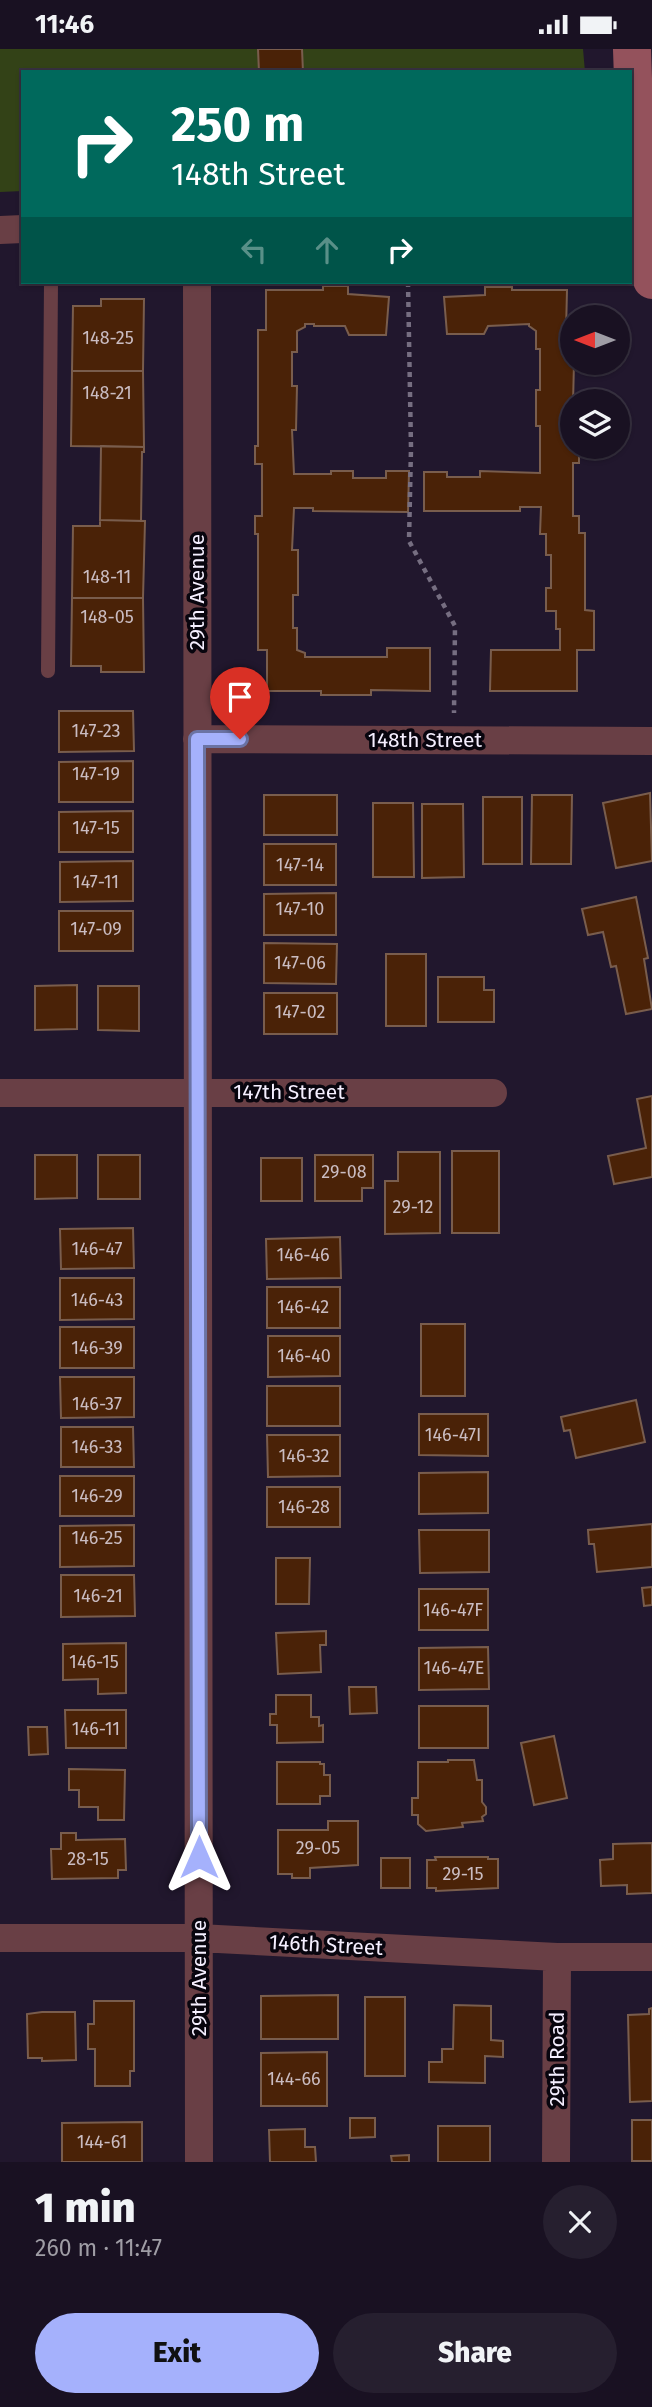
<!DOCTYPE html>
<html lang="en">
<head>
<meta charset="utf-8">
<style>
  body { margin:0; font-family:"Fira Sans",sans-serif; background:#261f2f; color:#f1f3f6; height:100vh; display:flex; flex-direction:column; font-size:26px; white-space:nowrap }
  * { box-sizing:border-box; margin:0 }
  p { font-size:23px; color:#9f9da5 }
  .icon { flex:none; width:38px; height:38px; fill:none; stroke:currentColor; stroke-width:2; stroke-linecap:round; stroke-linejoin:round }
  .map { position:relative; height:2113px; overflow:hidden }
  .drawer { display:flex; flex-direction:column; background:#191122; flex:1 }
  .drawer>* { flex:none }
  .guide { position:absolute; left:21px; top:21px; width:611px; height:214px; border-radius:0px; box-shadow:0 2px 5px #0004,0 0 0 2px #373140; background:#00695c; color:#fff; overflow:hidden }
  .needle { width:46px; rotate:270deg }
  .fabs { position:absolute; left:560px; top:256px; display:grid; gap:14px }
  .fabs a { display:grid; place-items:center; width:70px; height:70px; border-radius:50%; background:#191122; box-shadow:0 2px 5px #0004,0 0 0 2px #373140; font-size:35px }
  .pin { position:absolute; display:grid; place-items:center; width:60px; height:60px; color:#fff; margin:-72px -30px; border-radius:50% 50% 50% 0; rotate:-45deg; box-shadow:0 0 7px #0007 }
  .pin .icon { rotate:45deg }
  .me { position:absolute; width:77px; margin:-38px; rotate:0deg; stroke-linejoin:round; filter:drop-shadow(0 0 5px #0008) }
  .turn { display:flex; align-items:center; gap:24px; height:147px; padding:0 35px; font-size:32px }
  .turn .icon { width:91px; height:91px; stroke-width:2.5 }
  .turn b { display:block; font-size:49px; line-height:60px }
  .lanes { display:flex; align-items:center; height:66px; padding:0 35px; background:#0003; justify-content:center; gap:35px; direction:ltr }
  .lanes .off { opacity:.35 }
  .round { display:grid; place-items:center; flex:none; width:74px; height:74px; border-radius:37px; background:#261f2f }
  .headline { display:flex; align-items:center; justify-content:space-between; height:119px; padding:0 35px }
  h1 { font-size:42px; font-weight:800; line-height:52px }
  .cta { display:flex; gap:14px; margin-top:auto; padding:14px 35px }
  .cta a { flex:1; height:80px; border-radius:42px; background:#a5b1fc; color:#111; font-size:28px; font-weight:800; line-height:80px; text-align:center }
  .cta a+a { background:#261f2f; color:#f1f3f6 }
  .status { display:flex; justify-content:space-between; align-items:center; height:49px; padding:0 35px; background:#191122; direction:ltr }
  .status svg { height:19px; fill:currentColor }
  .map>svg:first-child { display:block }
  .green { fill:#334217 }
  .building { fill:#4a2207; stroke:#795d4d; stroke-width:2 }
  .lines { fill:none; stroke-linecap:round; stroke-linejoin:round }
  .path { stroke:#766e81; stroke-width:4.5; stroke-dasharray:5 5; stroke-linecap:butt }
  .lane { stroke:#693f45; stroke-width:14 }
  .street { stroke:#693f45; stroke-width:28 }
  .secondary { stroke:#94525c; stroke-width:38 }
  .route-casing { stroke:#6b73a4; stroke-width:18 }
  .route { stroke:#a5b1fc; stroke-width:12 }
  .labels { text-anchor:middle; stroke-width:7; stroke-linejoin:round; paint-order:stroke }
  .number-label { font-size:18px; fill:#cabcc1 }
  .street-label { font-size:21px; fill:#f5efff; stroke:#08050e }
</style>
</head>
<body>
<div class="status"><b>11:46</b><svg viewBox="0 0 49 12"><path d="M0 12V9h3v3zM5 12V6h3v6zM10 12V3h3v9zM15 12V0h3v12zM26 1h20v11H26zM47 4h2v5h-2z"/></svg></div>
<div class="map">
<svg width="652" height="2113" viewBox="0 0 652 2113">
  <rect width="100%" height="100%" fill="#21172d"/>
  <!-- green -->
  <path class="green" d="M0,0H583L585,23H23V142L0,143Z"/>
  <!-- building -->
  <path class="building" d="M258,0H302L303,23H259Z
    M323,237H348V245L389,248L386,286H349L345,277H314V275H305V278L297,282V303H292V337H297L296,381H292L294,425H331V422H353V429H386V422H409L408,463L313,462V459H294L292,501H298V546H293V579H297V601L305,604V608H387V599H430V642L371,641V646H321V642H267V601H258V485H255V467H262V415H255V397H258V281H266V241H323Z
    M485,238H512V241H567L566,282H572L574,313L572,397H579V414H573V467H579V484H585V561L594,562V601H577V642H490L491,601H560V580H556V562H546V539H551V506H546V485H540L541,458H520V462H424V423H447V428H480V422L540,424V377H536V341H540V300H536V282L529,277V275L488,277L484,285H447L444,248L485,246Z
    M101,250H144L143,322H72L73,257H101Z
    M72,322H143L144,398L71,397Z
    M101,397L144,398V403H142L141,472L100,471Z
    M100,471L145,472L143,549H72L73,477H100Z
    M72,549H143L144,623H101V617H71Z
    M59,662H133L134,702L59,703Z
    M133,712V753H59V713Z
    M650,744L652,812L616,819L603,754Z
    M264,746H337V786H264Z
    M532,746H572L571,815H531Z
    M483,748H522V815H483Z
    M373,754H413L414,828H373Z
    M422,755H463L464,828L422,829Z
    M133,762V803H59V763Z
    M264,795H336V836H264Z
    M133,812V852L60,853V813Z
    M336,844V886H264V845Z
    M636,848L648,909L644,910L652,960L626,965L616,917L611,918L603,883L588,886L582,860Z
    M59,862H133V902H59Z
    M264,894L337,895L336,935L264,934Z
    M386,905H426V977H386Z
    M438,928H484V941H494V973H438Z
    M77,936V980L35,981V937Z
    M98,937H139V982L98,981Z
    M264,944H337V985H264Z
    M652,1047V1128L614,1135L608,1107L646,1099L637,1050Z
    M452,1102H499V1184H452Z
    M398,1103H440V1184L385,1185V1132H398Z
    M35,1106H77V1149L35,1150Z
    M98,1106H140V1150H98Z
    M315,1106H373V1139H362V1152H315Z
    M261,1109H302V1152H261Z
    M133,1179L134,1219L61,1220L60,1180Z
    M340,1188L341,1229L267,1230L266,1190Z
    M60,1229H134V1270L60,1271Z
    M267,1238H340V1279H267Z
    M421,1275H465V1347H421Z
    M60,1278H134V1319H60Z
    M268,1287H340V1327L268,1328Z
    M60,1328H134V1368L61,1369Z
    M267,1337H340V1377H267Z
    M636,1351L645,1393L576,1409L570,1381L564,1382L561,1368Z
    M419,1365H488V1407L419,1406Z
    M61,1378H133L134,1418H61Z
    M267,1386H340V1427L268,1428Z
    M488,1423V1464L419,1465V1424Z
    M60,1427H134V1467H60Z
    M267,1438H340V1478H267Z
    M652,1475V1518L597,1523L594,1495H589L588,1481Z
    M134,1476V1517L60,1518V1477Z
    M419,1481H489V1523L420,1524Z
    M276,1509H310L309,1555H276Z
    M61,1526H134L135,1567L61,1568Z
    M652,1538V1556L644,1557L642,1539Z
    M419,1540H488V1581H419Z
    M326,1582V1596H320L321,1623L278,1625L276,1584Z
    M126,1594V1644L98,1645V1630L63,1631V1595Z
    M488,1598L489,1640L419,1641V1599Z
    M349,1638H376L377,1664L350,1665Z
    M276,1646H311V1668H319V1677L323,1676V1693L277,1694V1676H270V1665H276Z
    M419,1657H488V1699H419Z
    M65,1661H126V1699H66Z
    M28,1678H47L48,1705L29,1706Z
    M554,1687L567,1749L534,1756L521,1694Z
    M448,1711H474L477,1731H482V1753L486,1758V1765L482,1768L483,1772L462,1774L463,1778L426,1782L418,1775V1766H412V1749H418V1713H448Z
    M277,1713H320V1715H324V1726H330V1747H320V1755H277Z
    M69,1720L125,1721L124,1771H98V1758H79V1741H69Z
    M328,1772H358V1816L310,1819V1829H292V1825H278V1781H328Z
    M61,1784H76V1791L125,1790L126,1821H118V1829L52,1830L51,1800H61Z
    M652,1794V1844L627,1845V1836L601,1837L600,1811L613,1810V1795Z
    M435,1808H488V1810H498V1839L436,1842V1839H427V1811H436Z
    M381,1809H410V1839H381Z
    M338,1946V1990H261V1947Z
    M365,1948H405V2027H365Z
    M94,1952H134V2022H130V2037H95V2000H88V1975H94Z
    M454,1956L491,1957V1991L503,1992V2008L485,2007V2034L429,2033V2013H442V2000H453Z
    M652,1959V2052L630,2053L628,1966L649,1965V1960Z
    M42,1963H75L76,2011L42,2012V2009H28L27,1965Z
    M327,2003V2057H261V2004Z
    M350,2069H375V2088L350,2089Z
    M632,2071H652V2112H632Z
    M142,2073V2113H62V2074Z
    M438,2077H490V2113H438Z
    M305,2080V2098H315L316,2113H270L269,2081Z
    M409,2106V2113H392L391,2107Z"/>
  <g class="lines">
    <!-- path -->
    <path class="path" d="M408,233L411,399L409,492L455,577L454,664"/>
    <!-- lane -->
    <path class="lane" d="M48,622L51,233"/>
    <!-- street -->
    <path class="street" d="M0,181L23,180
      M197,233L199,2113
      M197,690L652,692
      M0,1044H493
      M0,1889H199L557,1908H652
      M556,2113L557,1908"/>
    <!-- secondary -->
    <path class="secondary" d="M632,0L637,147L652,231"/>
  </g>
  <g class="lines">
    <!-- route casing -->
    <g class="route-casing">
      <path id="route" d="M199,1808L197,690H240"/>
    </g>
    <!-- route -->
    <use href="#route" class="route"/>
  </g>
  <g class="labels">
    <!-- number labels -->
    <g class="number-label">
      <text x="108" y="295">148-25</text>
      <text x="107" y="350">148-21</text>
      <text x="107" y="534">148-11</text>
      <text x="107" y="574">148-05</text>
      <text x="96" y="688">147-23</text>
      <text x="96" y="731">147-19</text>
      <text x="96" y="785">147-15</text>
      <text x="300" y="822">147-14</text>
      <text x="96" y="839">147-11</text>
      <text x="300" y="866">147-10</text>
      <text x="96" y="886">147-09</text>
      <text x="300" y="920">147-06</text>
      <text x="300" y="969">147-02</text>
      <text x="344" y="1129">29-08</text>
      <text x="413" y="1164">29-12</text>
      <text x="97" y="1206">146-47</text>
      <text x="303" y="1212">146-46</text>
      <text x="97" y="1257">146-43</text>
      <text x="303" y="1264">146-42</text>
      <text x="97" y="1305">146-39</text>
      <text x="304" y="1313">146-40</text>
      <text x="97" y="1361">146-37</text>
      <text x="453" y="1392">146-47I</text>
      <text x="97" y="1404">146-33</text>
      <text x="304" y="1413">146-32</text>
      <text x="97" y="1453">146-29</text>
      <text x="304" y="1464">146-28</text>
      <text x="97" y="1495">146-25</text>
      <text x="98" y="1553">146-21</text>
      <text x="453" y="1567">146-47F</text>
      <text x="94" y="1619">146-15</text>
      <text x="454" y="1625">146-47E</text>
      <text x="96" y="1686">146-11</text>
      <text x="318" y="1805">29-05</text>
      <text x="88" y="1816">28-15</text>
      <text x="463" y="1831">29-15</text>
      <text x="294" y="2036">144-66</text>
      <text x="102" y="2099">144-61</text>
    </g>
    <!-- street labels -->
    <g class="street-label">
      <text transform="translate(197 543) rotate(-90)" y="7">29th Avenue</text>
      <text x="425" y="698">148th Street</text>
      <text x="289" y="1050">147th Street</text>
      <text transform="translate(326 1896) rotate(3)" y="7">146th Street</text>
      <text transform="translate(199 1929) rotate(-90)" y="7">29th Avenue</text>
      <text transform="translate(557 2010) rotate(-90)" y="7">29th Road</text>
    </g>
  </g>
</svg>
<div class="fabs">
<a><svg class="needle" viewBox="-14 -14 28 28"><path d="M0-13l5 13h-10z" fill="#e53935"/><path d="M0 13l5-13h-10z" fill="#9f9da5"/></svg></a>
<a><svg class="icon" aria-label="layers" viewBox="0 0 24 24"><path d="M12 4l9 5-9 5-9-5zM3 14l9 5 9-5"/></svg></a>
</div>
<div class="pin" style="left:240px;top:690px;background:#d93025"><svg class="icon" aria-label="arrive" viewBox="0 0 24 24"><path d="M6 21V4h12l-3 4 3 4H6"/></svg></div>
<svg class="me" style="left:199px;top:1808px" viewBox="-20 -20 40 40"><path d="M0-17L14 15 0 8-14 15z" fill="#a5b1fc" stroke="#fff" stroke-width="4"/></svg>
<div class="guide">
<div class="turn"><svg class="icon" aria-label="right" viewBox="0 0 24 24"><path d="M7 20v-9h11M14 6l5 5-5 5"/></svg><div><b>250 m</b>148th Street</div></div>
<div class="lanes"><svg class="icon off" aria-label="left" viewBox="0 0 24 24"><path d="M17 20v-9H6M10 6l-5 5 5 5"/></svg><svg class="icon off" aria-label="ahead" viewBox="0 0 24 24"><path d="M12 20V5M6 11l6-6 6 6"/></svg><svg class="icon" aria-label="right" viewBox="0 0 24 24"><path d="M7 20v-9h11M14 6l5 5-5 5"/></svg></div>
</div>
</div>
<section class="drawer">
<div class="headline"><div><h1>1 min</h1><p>260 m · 11:47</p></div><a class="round"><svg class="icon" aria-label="close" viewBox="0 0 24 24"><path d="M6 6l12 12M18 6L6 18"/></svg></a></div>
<div class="cta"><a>Exit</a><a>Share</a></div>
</section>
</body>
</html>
